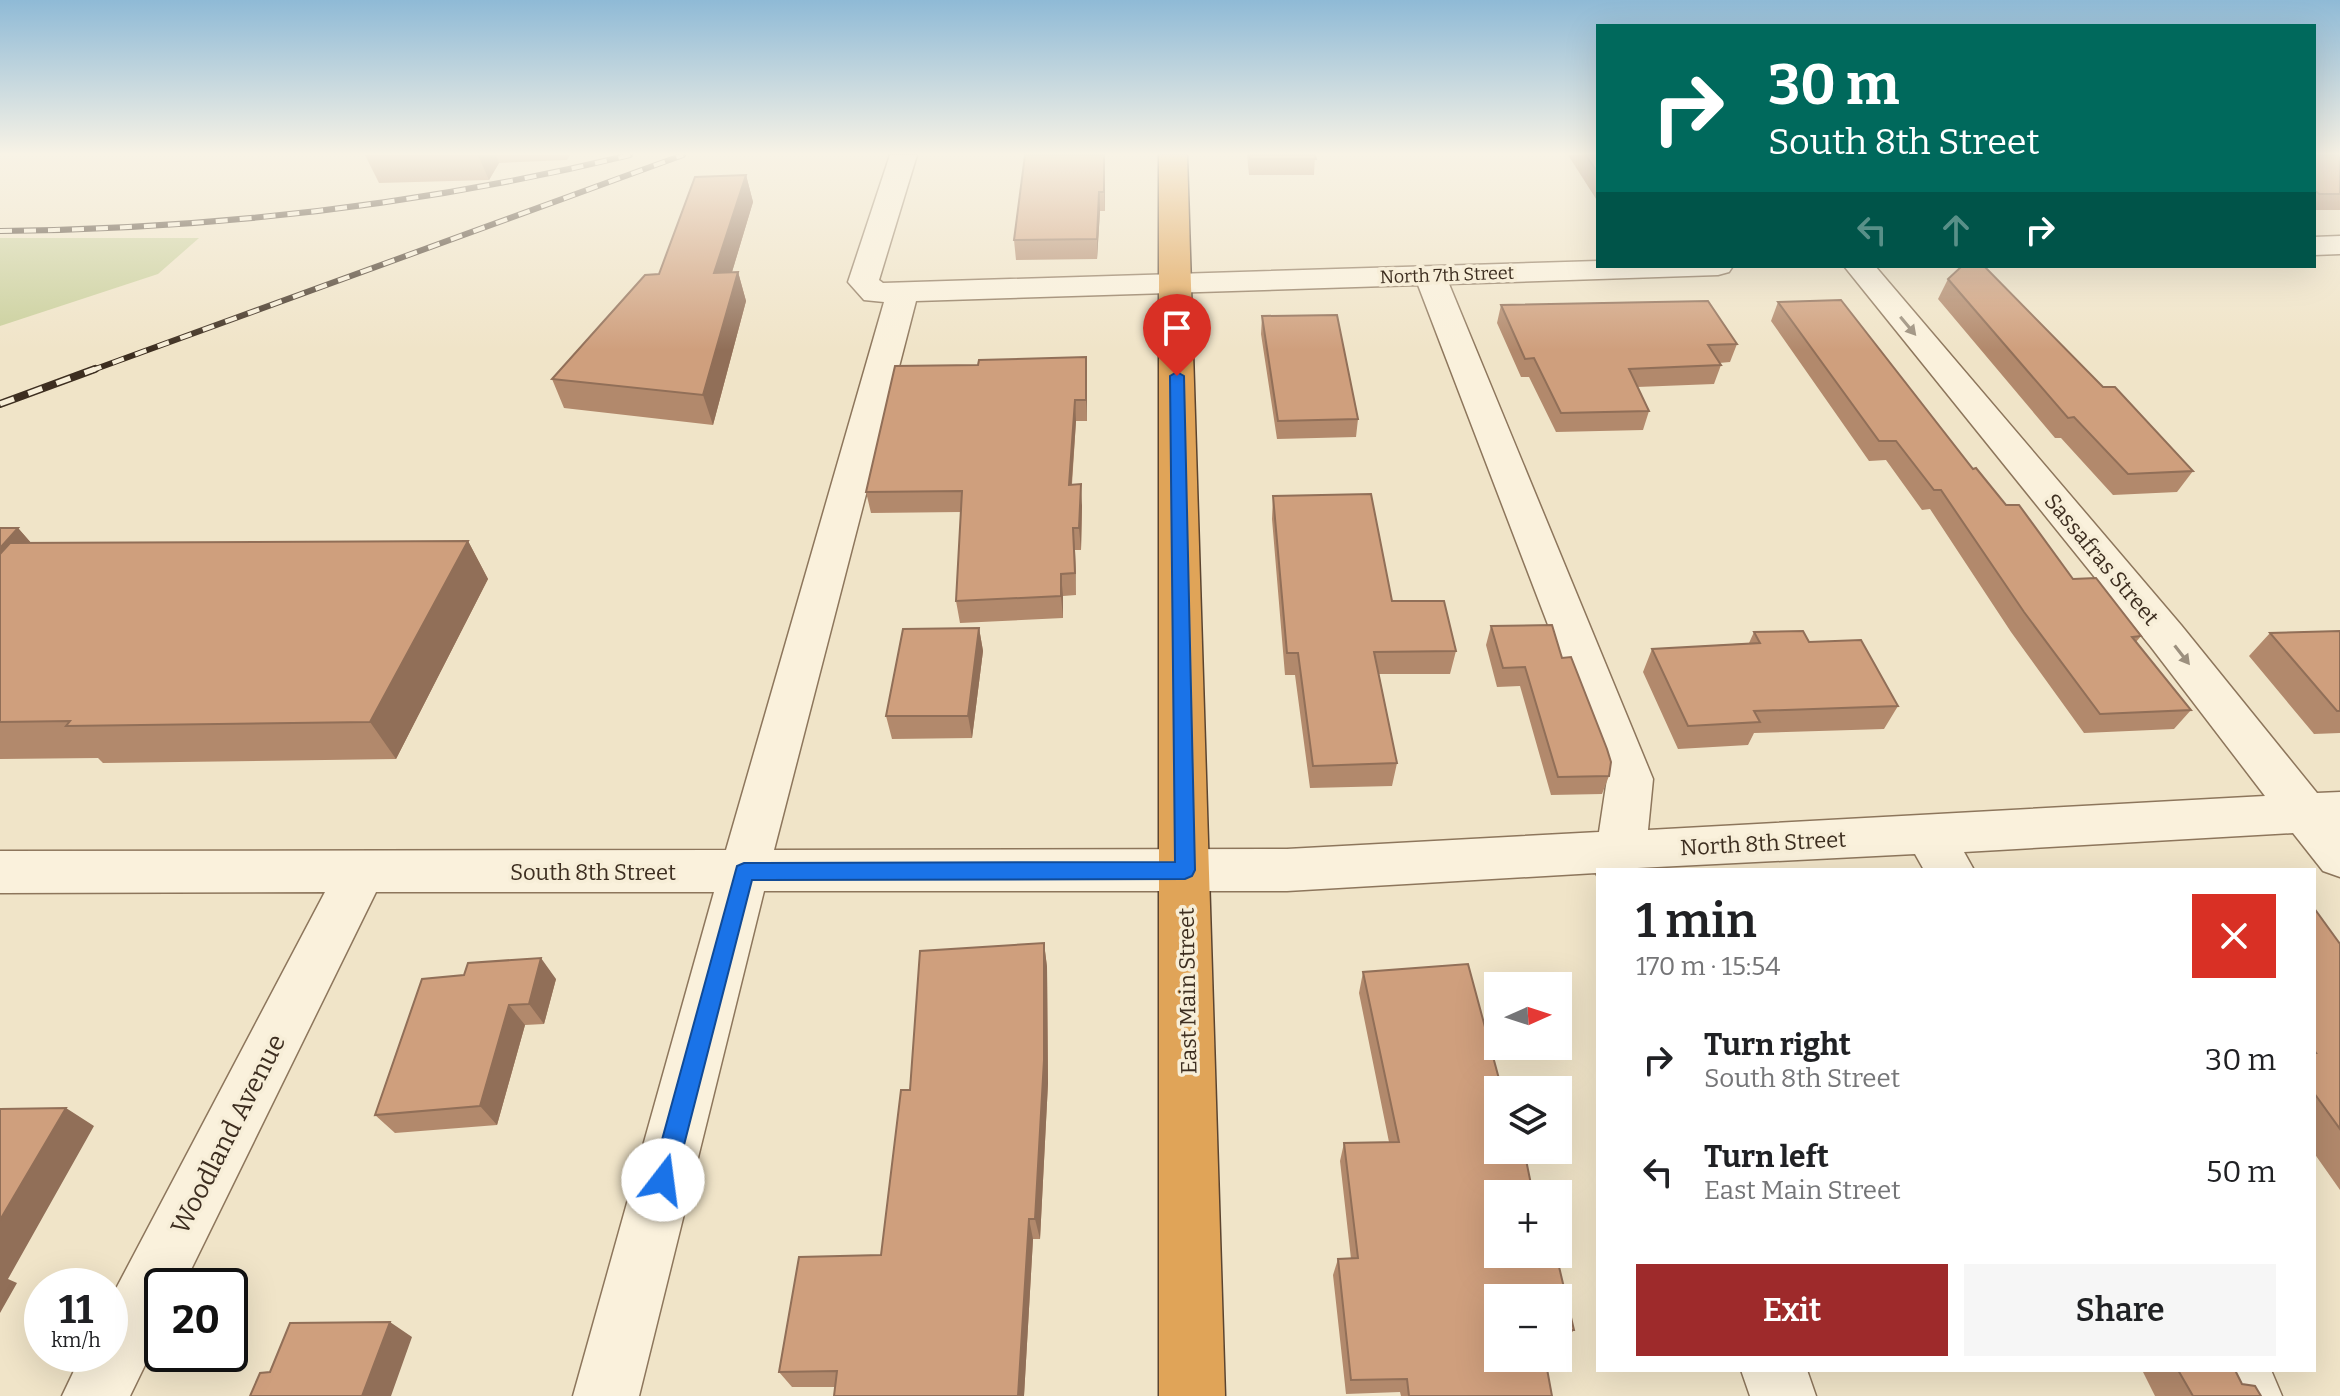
<!DOCTYPE html>
<html lang="en">
<head>
<meta charset="utf-8">
<style>
  body { margin:0; font-family:Bitter,serif; background:#f6f6f6; color:#202124; height:100vh; display:flex; flex-direction:column; font-size:30px; white-space:nowrap }
  * { box-sizing:border-box; margin:0 }
  p { font-size:26px; color:#757577 }
  .icon { flex:none; width:44px; height:44px; fill:none; stroke:currentColor; stroke-width:2; stroke-linecap:round; stroke-linejoin:round }
  .map { position:relative; flex:1; overflow:hidden }
  .details { position:absolute; left:1596px; top:868px; width:720px; height:504px; display:flex; flex-direction:column; background:#fff; border-radius:0px; box-shadow:0 8px 32px #0002 }
  .details>* { flex:none }
  .banner { position:absolute; left:1596px; top:24px; width:720px; height:244px; border-radius:0px; box-shadow:0 8px 32px #0002; background:#00695c; color:#fff; overflow:hidden }
  .needle { width:52px; rotate:87deg }
  .controls { position:absolute; left:1484px; top:972px; display:grid; gap:16px }
  .controls a { display:grid; place-items:center; width:88px; height:88px; border-radius:0px; background:#fff; box-shadow:0 8px 32px #0002; font-size:40px }
  .speed { position:absolute; left:24px; top:1268px; display:flex; gap:16px; font-size:40px; font-weight:700; text-align:center }
  .speed>* { display:grid; place-content:center; width:104px; height:104px; border-radius:50%; background:#fff; box-shadow:0 8px 32px #0002; line-height:1 }
  .speed small { font-size:20px; font-weight:400 }
  .speed .limit { border:4px solid #111; border-radius:12px; background:#fff; color:#111 }
  .pin { position:absolute; display:grid; place-items:center; width:68px; height:68px; color:#fff; margin:-82px -34px; border-radius:50% 50% 50% 0; rotate:-45deg; box-shadow:0 0 8px #0007 }
  .pin .icon { rotate:45deg }
  .me { position:absolute; width:88px; margin:-44px; rotate:15deg; stroke-linejoin:round; filter:drop-shadow(0 0 6px #0008) }
  .turn { display:flex; align-items:center; gap:28px; height:168px; padding:0 40px; font-size:36px }
  .turn .icon { width:104px; height:104px; stroke-width:2.5 }
  .turn b { display:block; font-size:56px; line-height:68px }
  .lanes { display:flex; align-items:center; height:76px; padding:0 40px; background:#0003; justify-content:center; gap:40px; direction:ltr }
  .lanes .off { opacity:.35 }
  .round { display:grid; place-items:center; flex:none; width:84px; height:84px; border-radius:0px; background:#f6f6f6 }
  .summary { display:flex; align-items:center; justify-content:space-between; height:136px; padding:0 40px }
  h1 { font-size:48px; font-weight:600; line-height:60px }
  .button { display:flex; gap:16px; margin-top:auto; padding:16px 40px }
  .button a { flex:1; height:92px; border-radius:0px; background:#9e2a2b; color:#fff; font-size:32px; font-weight:600; line-height:92px; text-align:center }
  .button a+a { background:#f6f6f6; color:#202124 }
  ul { padding:0; list-style:none }
  li { display:flex; align-items:center; gap:24px; height:112px; padding:0 40px }
  li div { flex:1 }
  li b { display:block; font-size:30px }
  li em { font-style:normal }
  .map>svg:first-child { display:block }
  .green { fill:#c9cf9b }
  .lines { fill:none; stroke-linecap:round; stroke-linejoin:round }
  .minor-casing { stroke:#8d765c; stroke-width:3 }
  .highway-casing { stroke:#5b4430; stroke-width:3 }
  .minor { fill:#faf1dc; fill-rule:evenodd }
  .highway { fill:#e0a458; fill-rule:evenodd }
  .rail-far1-casing { stroke:#3d2e20; stroke-width:6 }
  .rail-casing { stroke:#3d2e20; stroke-width:8 }
  .rail-far1 { stroke:#f7eed8; stroke-width:4; stroke-dasharray:12; stroke-linecap:butt }
  .rail { stroke:#f7eed8; stroke-width:5; stroke-dasharray:15; stroke-linecap:butt }
  .wall { fill:#b2896c }
  .shaded-wall { fill:#916f58 }
  .building { fill:#cf9f7d; stroke:#916f58; stroke-width:2 }
  .oneway { fill:#9c907e }
  .route { fill:#1a73e8; stroke:#114b97; stroke-width:2 }
  .labels { text-anchor:middle; stroke-width:7; stroke-linejoin:round; paint-order:stroke }
  .far-street-label { font-size:18px; fill:#3d2e20; stroke:#f7eed8 }
  .street-label { font-size:22px; fill:#3d2e20; stroke:#f7eed8 }
  .near-street-label { font-size:26px; fill:#3d2e20; stroke:#f7eed8 }
</style>
</head>
<body>
<div class="map">
<svg width="2340" height="1396" viewBox="0 0 2340 1396">
  <rect width="100%" height="100%" fill="#f0e4c8"/>
  <!-- green -->
  <path class="green" d="M0,238H199L158,274L0,326Z"/>
  <g class="lines">
    <!-- minor casing -->
    <g class="minor-casing">
      <path id="minor" d="M890,155H917L879,280L883,283L1598,261V266H1733L1729,272L1718,275L1449,284L1653,779L1648,830L2265,796L2151,647L1844,266H1875L2181,625L2317,793L2340,792V877L2323,871L2293,833L1964,852L1974,870H1924L1915,854L1598,870V877L1596,873L1287,891H764L639,1396H573L714,892H376L183,1286H162V1330L130,1396H62L82,1354H110V1300L325,892L0,893V851L726,850L884,302L864,300L848,282ZM1418,285L1607,779L1599,832L1287,849L774,850L916,301Z
        M2340,236V254L2314,255V237Z
        M1741,1370H1807L1816,1396H1750Z
        M2201,1370H2271L2282,1396H2213Z"/>
    </g>
    <!-- highway casing -->
    <g class="highway-casing">
      <path id="highway" d="M1159,155H1187L1225,1396H1159Z"/>
    </g>
    <!-- minor -->
    <use href="#minor" class="minor"/>
    <!-- highway -->
    <use href="#highway" class="highway"/>
    <!-- rail-far1 casing -->
    <g class="rail-far1-casing">
      <path id="rail-far1" d="M0,231C211,229 424,205 630,155
        M90,371L683,155"/>
    </g>
    <!-- rail casing -->
    <g class="rail-casing">
      <path id="rail" d="M0,404L95,369"/>
    </g>
    <!-- rail-far1 -->
    <use href="#rail-far1" class="rail-far1"/>
    <!-- rail -->
    <use href="#rail" class="rail"/>
  </g>
  <!-- wall -->
  <path class="wall" d="M365,155H570L567,160L499,163L489,180L379,183Z
    M1025,155H1105V211H1100L1097,259L1016,260L1014,240Z
    M1247,155H1315L1314,175H1249Z
    M1568,155H1598V202Z
    M2314,155H2340V210H2314Z
    M746,175L753,202L732,272H738L746,301L713,425L564,408L552,379L659,274Z
    M1948,279L2103,387L2193,471L2177,492L2113,495L2061,438H2055L1938,299Z
    M1778,302L1973,469L2073,579L2141,636L2136,642L2191,710L2174,729L2084,733L2011,632L1930,509L1922,510L1886,460L1869,461L1771,321Z
    M1501,305L1737,344L1730,362L1719,363L1721,365L1714,384L1637,387L1649,411L1643,430L1556,432L1529,377H1521L1497,323Z
    M1262,316L1358,419L1356,437L1277,439L1261,334Z
    M1086,357L1087,421H1076L1072,484L1082,506L1081,550H1075L1076,595L1063,596V618L960,623L956,601L961,512L871,513L866,492L978,365Z
    M1273,496L1392,601L1456,651L1450,674H1379L1397,763L1392,786L1310,788L1295,675H1285L1272,519Z
    M0,528H18L31,543L468,541L488,579L396,759L103,763L98,758L0,759Z
    M1491,626L1562,658L1609,776L1602,794L1551,795L1520,686L1497,687L1486,645Z
    M979,628L983,651L972,738L892,739L886,716Z
    M2340,631V733L2314,734L2249,656L2270,633Z
    M1754,632L1898,706L1884,729L1754,733L1748,745L1678,749L1643,672L1652,649L1749,643Z
    M2314,908L2340,944V1190L2314,1153Z
    M1044,943L1047,967L1048,1083L1040,1239H1033L1024,1396H834L835,1387H792L779,1372L881,1255L910,1090Z
    M1468,964L1502,1090H1498V1150H1524L1533,1194H1498V1254H1556L1574,1330L1562,1344H1558V1298H1498V1358H1545L1552,1396H1401L1400,1392L1346,1394L1333,1275L1338,1259H1351L1340,1161L1344,1143L1389,1142L1359,993L1363,972Z
    M422,979H556L544,1024L525,1025L497,1125L395,1133L375,1115Z
    M2142,1370H2235L2242,1384L2261,1396H2155Z"/>
  <!-- shaded-wall -->
  <path class="shaded-wall" d="M478,155H496L499,163L489,180Z
    M1104,155L1105,159V211L1104,192Z
    M746,175L753,202L723,302L714,273Z
    M1099,192L1100,211L1097,259V239Z
    M738,272L746,301L713,425L703,395Z
    M1086,357L1087,378V421L1086,400Z
    M1075,400L1076,421L1070,506L1069,485Z
    M1081,484L1082,506L1081,550L1079,528Z
    M18,528L47,561L0,616V548Z
    M1073,528L1075,550L1076,595L1075,573Z
    M468,541L488,579L396,759L370,722Z
    M1061,574L1063,596V618L1061,596Z
    M979,628L983,651L972,738L968,716Z
    M1044,943L1047,967L1048,1083L1040,1239L1035,1219Z
    M541,958L556,979L544,1024L529,1004Z
    M509,1005L525,1025L497,1125L480,1106Z
    M66,1108L94,1126L8,1279L17,1283L0,1313V1220Z
    M1029,1219L1033,1239L1024,1396H1018Z
    M390,1322L412,1337L391,1396H362Z"/>
  <!-- building -->
  <path class="building" d="M1025,155H1104V192H1099L1097,239L1014,240Z
    M1249,155H1315L1316,159H1250Z
    M1586,155H1598V173Z
    M2314,155H2340V194H2319L2314,190Z
    M746,175L714,273L738,272L703,395L552,379L645,275L659,274L695,177Z
    M1962,266H1984L2103,387H2115L2193,471L2128,474L2074,417L2068,418L1948,279Z
    M1841,300L1973,469L1976,468L2006,505H2019L2073,579L2096,578L2141,636L2132,637L2191,710L2100,714L2024,612L1941,490H1934L1896,441H1879L1778,302Z
    M1708,301L1737,344L1708,345L1721,365L1629,369L1649,411L1561,413L1534,358L1525,359L1501,305Z
    M1337,315L1358,419L1278,421L1262,316Z
    M1086,357V400H1075L1069,485L1081,484L1079,528H1073L1075,573L1061,574V596L956,601L962,491L866,492L895,366L978,365L979,360Z
    M1371,494L1392,601H1444L1456,651L1374,652L1397,763L1313,766L1298,653H1287L1273,496Z
    M0,528H18L0,548Z
    M468,541L370,722L66,726L70,721L0,722V554L10,543Z
    M1552,625L1562,658L1571,657L1607,749L1611,762L1609,776L1558,777L1525,667L1503,668L1491,626Z
    M979,628L968,716H886L903,629Z
    M1803,631L1809,642L1861,640L1898,706L1754,711L1760,722L1688,726L1652,649L1760,643L1754,632Z
    M2340,631V711H2337L2270,633Z
    M2314,908L2340,944V1129L2314,1093V1053H2316L2314,1050Z
    M1044,943V1060L1035,1219H1029L1018,1396H834L837,1371L779,1372L799,1257L881,1255L901,1090H910L920,951Z
    M541,958L529,1004L509,1005L480,1106L375,1115L422,979L464,975L468,963Z
    M1468,964L1502,1090H1498V1150H1524L1533,1194H1498V1254H1556L1574,1330H1558V1298H1498V1358H1545L1552,1396H1409L1407,1379L1351,1380L1338,1259L1358,1258L1344,1143L1399,1142L1363,972Z
    M66,1108L0,1220V1109Z
    M390,1322L362,1396H250L260,1373L270,1372L290,1323Z
    M2178,1370H2235L2242,1384L2255,1386L2261,1396H2193Z"/>
  <!-- one-way arrows -->
  <defs><path id="oneway-solid" d="M-6-.8H1V-3.2L6.5 0L1 3.2V.8H-6Z" transform="scale(2)"/></defs>
  <g class="oneway">
    <use href="#oneway-solid" transform="translate(1908 326) rotate(50)"/>
    <use href="#oneway-solid" transform="translate(2182 655) rotate(52)"/>
  </g>
  <!-- sky -->
  <linearGradient id="sky" x2="0" y2="1"><stop stop-color="#8fbad6"/><stop offset="0.44" stop-color="#f8f3e6"/><stop offset="1" stop-color="#f8f3e6" stop-opacity="0"/></linearGradient>
  <rect width="2340" height="350" fill="url(#sky)"/>
  <!-- route -->
  <path class="route" d="M1177,372L1184,376L1195,870L1192,876L1185,879L752,880L675,1180L672,1189L663,1192L654,1189L651,1180L737,866L744,863L1175,862L1170,376Z"/>
  <g class="labels">
    <!-- far-street labels -->
    <g class="far-street-label">
      <text transform="translate(1447 275) rotate(-2)" y="6">North 7th Street</text>
    </g>
    <!-- street labels -->
    <g class="street-label">
      <text transform="translate(2102 559) rotate(50)" y="8">Sassafras Street</text>
      <text transform="translate(1763 843) rotate(-3)" y="8">North 8th Street</text>
      <text x="593" y="880">South 8th Street</text>
      <text transform="translate(1187 991) rotate(-91)" y="8">East Main Street</text>
    </g>
    <!-- near-street labels -->
    <g class="near-street-label">
      <text transform="translate(228 1134) rotate(-63)" y="9">Woodland Avenue</text>
    </g>
  </g>
</svg>
<div class="controls">
<a><svg class="needle" viewBox="-14 -14 28 28"><path d="M0-13l5 13h-10z" fill="#e53935"/><path d="M0 13l5-13h-10z" fill="#757577"/></svg></a>
<a><svg class="icon" aria-label="layers" viewBox="0 0 24 24"><path d="M12 4l9 5-9 5-9-5zM3 14l9 5 9-5"/></svg></a>
<a>+</a>
<a>−</a>
</div>
<div class="speed"><div>11<small>km/h</small></div><div class="limit">20</div></div>
<div class="pin" style="left:1177px;top:376px;background:#d93025"><svg class="icon" aria-label="arrive" viewBox="0 0 24 24"><path d="M6 21V4h12l-3 4 3 4H6"/></svg></div>
<svg class="me" style="left:663px;top:1180px" viewBox="-20 -20 40 40"><circle r="19" fill="#fff"/><path d="M0-13L10 11 0 6-10 11z" fill="#1a73e8"/></svg>
<div class="banner">
<div class="turn"><svg class="icon" aria-label="right" viewBox="0 0 24 24"><path d="M7 20v-9h11M14 6l5 5-5 5"/></svg><div><b>30 m</b>South 8th Street</div></div>
<div class="lanes"><svg class="icon off" aria-label="left" viewBox="0 0 24 24"><path d="M17 20v-9H6M10 6l-5 5 5 5"/></svg><svg class="icon off" aria-label="ahead" viewBox="0 0 24 24"><path d="M12 20V5M6 11l6-6 6 6"/></svg><svg class="icon" aria-label="right" viewBox="0 0 24 24"><path d="M7 20v-9h11M14 6l5 5-5 5"/></svg></div>
</div>
<section class="details">
<div class="summary"><div><h1>1 min</h1><p>170 m · 15:54</p></div><a class="round" style="background:#d93025;color:#fff"><svg class="icon" aria-label="close" viewBox="0 0 24 24"><path d="M6 6l12 12M18 6L6 18"/></svg></a></div>
<ul>
<li><svg class="icon" aria-label="right" viewBox="0 0 24 24"><path d="M7 20v-9h11M14 6l5 5-5 5"/></svg><div><b>Turn right</b><p>South 8th Street</p></div><em>30 m</em></li>
<li><svg class="icon" aria-label="left" viewBox="0 0 24 24"><path d="M17 20v-9H6M10 6l-5 5 5 5"/></svg><div><b>Turn left</b><p>East Main Street</p></div><em>50 m</em></li>
</ul>
<div class="button"><a>Exit</a><a>Share</a></div>
</section>
</div>
</body>
</html>
